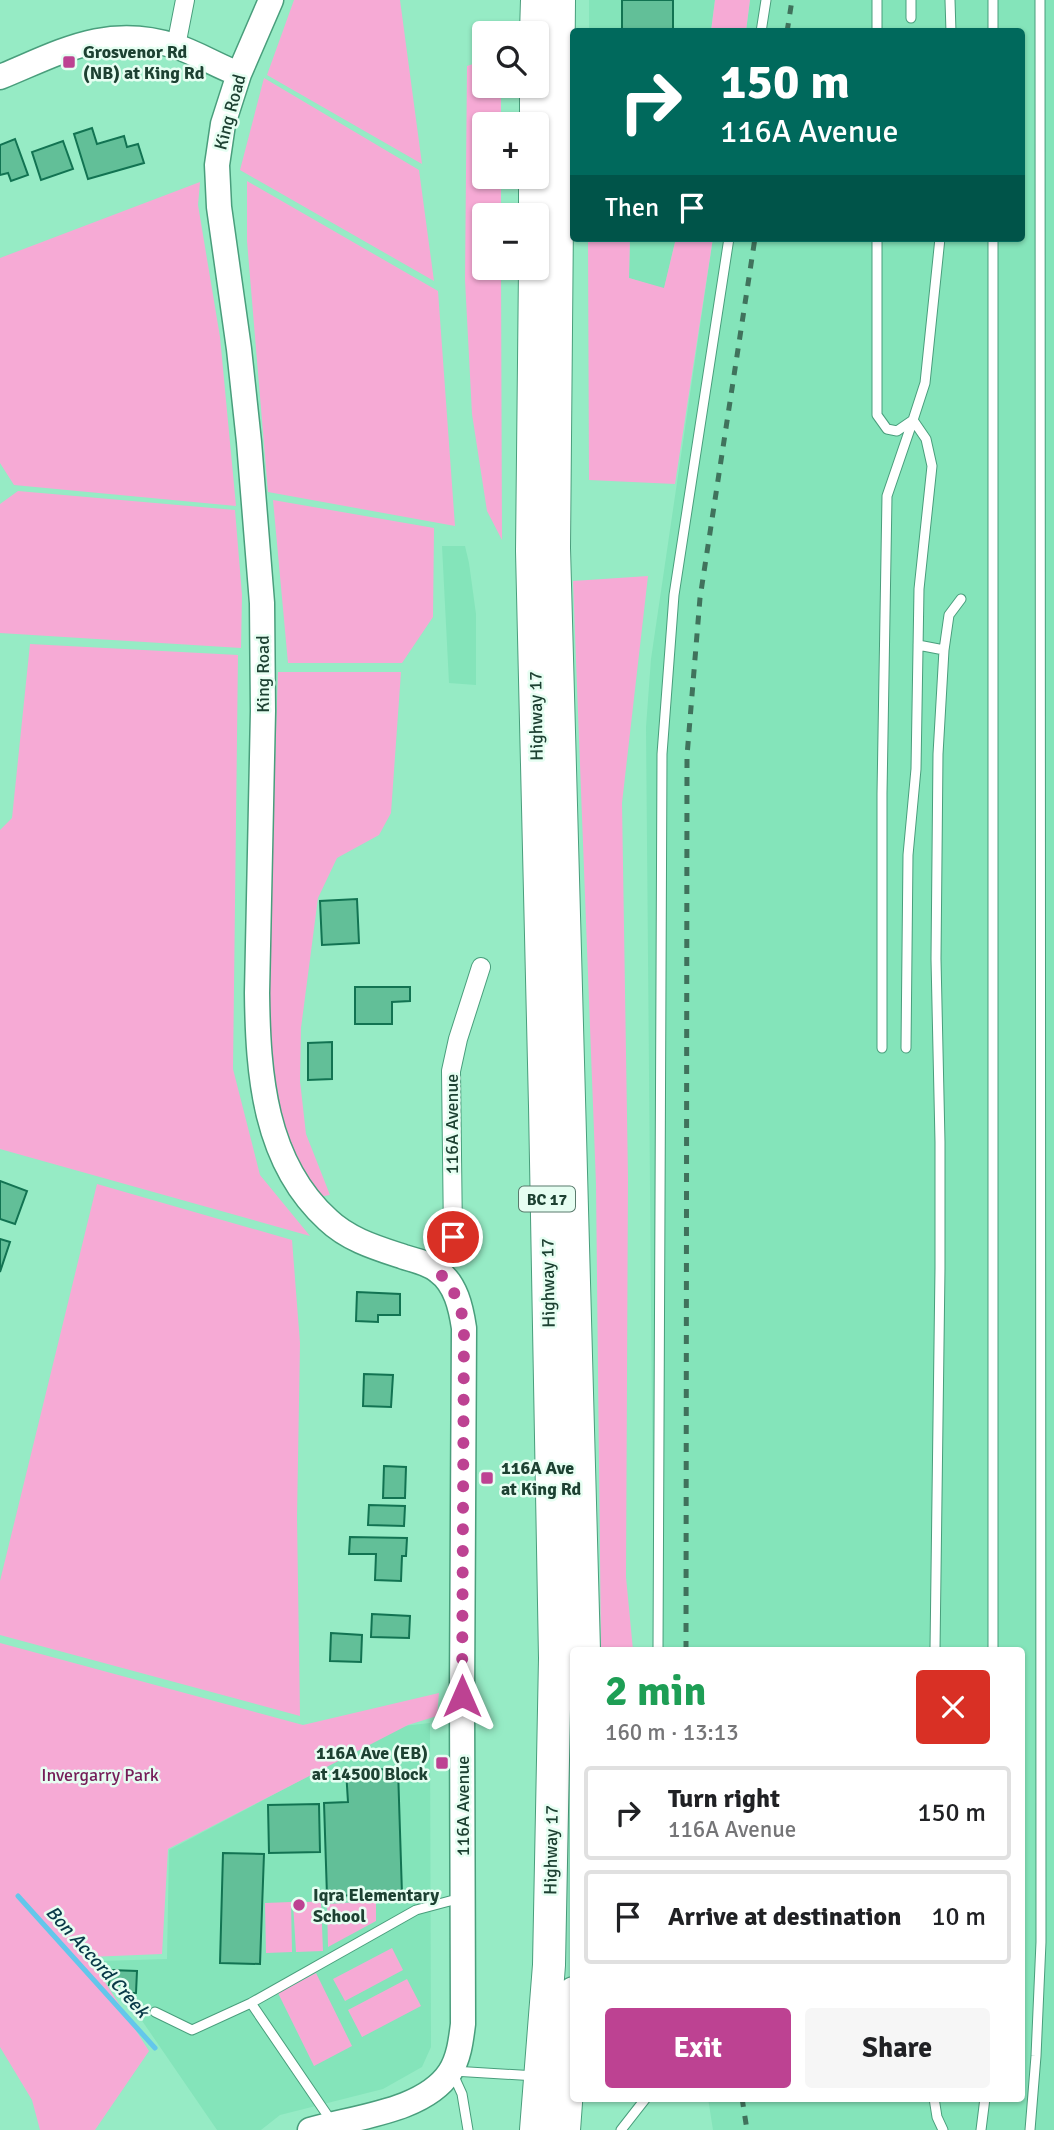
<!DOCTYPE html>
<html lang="en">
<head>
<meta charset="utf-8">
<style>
  body { margin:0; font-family:Signika,sans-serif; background:#f6f6f6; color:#202124; height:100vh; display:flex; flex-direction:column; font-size:26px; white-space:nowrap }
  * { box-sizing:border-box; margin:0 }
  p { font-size:23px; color:#757577 }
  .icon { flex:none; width:38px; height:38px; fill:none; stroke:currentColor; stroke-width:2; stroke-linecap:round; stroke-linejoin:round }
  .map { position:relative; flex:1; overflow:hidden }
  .drawer { position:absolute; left:570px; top:1647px; width:455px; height:455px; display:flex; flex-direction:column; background:#fff; border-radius:7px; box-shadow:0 2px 5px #0004 }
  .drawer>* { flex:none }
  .top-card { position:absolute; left:570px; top:28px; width:455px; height:214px; border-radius:7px; box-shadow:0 2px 5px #0004; background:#00695c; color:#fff; overflow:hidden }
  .tools { position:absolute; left:472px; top:21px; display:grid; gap:14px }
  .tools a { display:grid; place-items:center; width:77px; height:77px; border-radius:7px; background:#fff; box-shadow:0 2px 5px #0004; font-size:35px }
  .pin { position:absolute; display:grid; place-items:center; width:60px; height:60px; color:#fff; margin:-30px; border:4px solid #fff; border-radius:50%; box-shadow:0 2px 7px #0007 }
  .me { position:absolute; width:77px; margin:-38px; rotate:0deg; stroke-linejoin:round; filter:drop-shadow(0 0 5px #0008) }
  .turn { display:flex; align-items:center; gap:24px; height:147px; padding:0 35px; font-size:32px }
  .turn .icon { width:91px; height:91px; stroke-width:2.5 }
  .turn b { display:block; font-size:49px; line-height:60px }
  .then { display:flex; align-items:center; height:66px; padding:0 35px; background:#0003; gap:14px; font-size:26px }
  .round { display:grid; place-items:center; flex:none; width:74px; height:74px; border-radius:7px; background:#f6f6f6 }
  .overview { display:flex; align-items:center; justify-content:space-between; height:119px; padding:0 35px }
  h1 { font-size:42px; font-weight:800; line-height:52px; color:#1e9e55 }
  .action { display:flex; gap:14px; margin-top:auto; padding:14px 35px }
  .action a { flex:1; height:80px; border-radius:7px; background:#bd4292; color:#fff; font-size:28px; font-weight:800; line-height:80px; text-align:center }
  .action a+a { background:#f6f6f6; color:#202124 }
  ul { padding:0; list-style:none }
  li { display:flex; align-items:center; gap:21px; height:94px; margin:0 14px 10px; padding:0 21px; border:4px solid #e0e0e0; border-radius:7px }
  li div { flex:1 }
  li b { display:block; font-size:26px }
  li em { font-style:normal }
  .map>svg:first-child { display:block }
  .built { fill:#84e4ba }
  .green { fill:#f6aad5 }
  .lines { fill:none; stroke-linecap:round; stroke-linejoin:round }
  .stream { stroke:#63c7eb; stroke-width:5 }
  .building { fill:#62bf98; stroke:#127352; stroke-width:2 }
  .lane-casing { stroke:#499e7c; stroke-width:11 }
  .street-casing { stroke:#499e7c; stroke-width:20 }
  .secondary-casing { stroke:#499e7c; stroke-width:27 }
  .highway-casing { stroke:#499e7c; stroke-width:34 }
  .lane { stroke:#fff; stroke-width:9 }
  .street { stroke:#fff; stroke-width:18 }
  .secondary { stroke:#fff; stroke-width:24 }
  .highway { stroke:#fff; stroke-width:32 }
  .rail { stroke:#40725c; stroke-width:5; stroke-dasharray:9 9; stroke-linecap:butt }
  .route { stroke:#bd4292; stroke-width:12; stroke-dasharray:0 21.6 }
  .poi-dot { fill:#bd4292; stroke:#e6fef2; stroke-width:2.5 }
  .labels { text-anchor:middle; stroke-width:5; stroke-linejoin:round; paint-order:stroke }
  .shield { fill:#e6fef2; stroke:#597a6c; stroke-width:2 }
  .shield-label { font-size:16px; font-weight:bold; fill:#1d4132 }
  .poi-label { font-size:18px; font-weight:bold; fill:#1d4132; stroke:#e6fef2; text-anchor:start }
  .street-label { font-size:18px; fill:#1d4132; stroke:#e6fef2 }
  .park-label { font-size:18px; fill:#751d58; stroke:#e6fef2 }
  .water-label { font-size:19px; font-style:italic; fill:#093948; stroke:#e6fef2 }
</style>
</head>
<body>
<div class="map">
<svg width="1054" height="2130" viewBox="0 0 1054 2130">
  <rect width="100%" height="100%" fill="#96ebc5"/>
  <!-- built -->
  <path class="built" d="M589,0H715L711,31L589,32Z
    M750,0H1054V2130H713L708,2098H1022V1650H654L646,727L651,659L713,238H1022V32L746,31Z
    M630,238H676L664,289L629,278Z
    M442,546H465L469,563L476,614V685L449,683Z
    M430,1723L431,2047L422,2067L383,2089L280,2115L261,2130H217L101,1961L167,1959L169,1850L403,1726Z"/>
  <!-- green -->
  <path class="green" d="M294,0H400L422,164L267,75Z
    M715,0H750L746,31H711Z
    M485,60V86H501V124H485V177H501V215H485V268H501L502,540L487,511L472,414L465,280L467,66Z
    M264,78L419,170L434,281L240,170Z
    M247,181L438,291L455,526L268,492L247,241Z
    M200,182L198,205L220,337L236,506L14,485L0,463V258Z
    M588,238H630L629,278L664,288L676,238H713L675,484L589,480Z
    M18,491L235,510L242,595L241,648L0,633V504Z
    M273,500L434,528L433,617L402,663H288Z
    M648,576L622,803L628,1178L626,1577L633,1650H601L596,1184L573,581Z
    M30,644L238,655L233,1069L260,1175L310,1236L0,1149V830L12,818Z
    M278,672H401L391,813L379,835L337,858L318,898L301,1028L300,1081L306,1134L330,1195L318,1197L288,1143L271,1073L269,949Z
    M97,1184L292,1240L300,1343L297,1517L300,1716L0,1635V1581Z
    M0,1643L303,1725L439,1693L437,1716L408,1725L168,1849L162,1954L89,1957L149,2051L95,2130H40L32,2100L0,2047Z
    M321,1901L323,1951L296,1952L293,1903Z
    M376,1901V1921L328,1947L327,1904Z
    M291,1902L292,1952L266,1953L265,1903Z
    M392,1948L403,1970L345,2001L333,1979Z
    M316,1973L352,2046L314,2066L278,1993Z
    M407,1979L421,2006L362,2037L348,2010Z"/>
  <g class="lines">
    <!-- stream -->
    <path class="stream" d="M18,1896L155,2048"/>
  </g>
  <!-- building -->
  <path class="building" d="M622,0H673V32H622Z
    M92,128L97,144L124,136L127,147L138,144L144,163L88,179L74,134Z
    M15,139L28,175L11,181L8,173L0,175V145Z
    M63,141L73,169L41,180L32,152Z
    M357,899L359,943L322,945L320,901Z
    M355,987H410V1001L392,1002V1024H355Z
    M332,1042V1079L308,1080V1043Z
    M0,1181L27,1191L15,1224L0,1219Z
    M0,1239L10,1242L0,1272Z
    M357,1292L400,1294V1315H378V1322L356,1321Z
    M364,1374L393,1375L391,1407L363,1406Z
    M384,1466L406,1467L405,1498H383Z
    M369,1505L405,1506L404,1526L368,1525Z
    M350,1537L407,1538L406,1556H402L401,1581L375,1580L376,1554H349Z
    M372,1614L410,1616L409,1638L371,1637Z
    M331,1633L362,1635L361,1662L330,1661Z
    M398,1769L402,1894L327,1896L324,1803L348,1802L346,1770Z
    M319,1804L320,1852L269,1853L268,1805Z
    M223,1853L264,1854L260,1964L220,1963Z
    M110,1970L137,1971L136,1993H124L125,1985H109Z"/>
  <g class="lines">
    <!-- lane casing -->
    <g class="lane-casing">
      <path id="lane" d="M950,0L951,32
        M911,18V0
        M761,32L766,0
        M877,32V0
        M993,32V0
        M877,238V415L887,429L897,431L913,420L925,383L940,238
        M918,645L944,650
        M882,1048V794L887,496L913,420L926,439L932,466L919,589L916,769L908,855L906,1048
        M658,1650L662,754L674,595L729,238
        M935,1650L940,1268V1142L936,959L938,754L944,650L949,615L961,599
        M993,1650V238
        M251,2003L416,1910L461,1898
        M155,2012L192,2030L251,2003L332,2122
        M453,2071L536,2076
        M452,2072L462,2094L468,2130
        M934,2098L937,2117L943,2130
        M621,2130L646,2098
        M981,2130L985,2098
        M1030,2130L1036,2056L1041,1942L1040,0"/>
    </g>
    <!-- street casing -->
    <g class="street-casing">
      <path id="street" d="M176,46L185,0
        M438,1271L453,1237L451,1071L458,1039L481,967"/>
    </g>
    <!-- secondary casing -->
    <g class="secondary-casing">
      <path id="secondary" d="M271,0L239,74L223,124L217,165L219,207L239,349L249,442L262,603L263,711L257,993C258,1074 264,1162 328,1220C349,1240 377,1248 404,1257C415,1260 430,1264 438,1271C456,1284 461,1308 464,1328L462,1696L463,2024C461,2040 459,2058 450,2072C424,2112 353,2117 310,2130
        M0,77C61,52 107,24 175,46C197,53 217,66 239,74"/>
    </g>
    <!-- highway casing -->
    <g class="highway-casing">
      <path id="highway" d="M559,0L554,548L584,1650
        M536,33L537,0
        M536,124V86
        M535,215V177
        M535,268L532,551L545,1106L555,1658L549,1965L536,2130
        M564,2130L574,1993"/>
    </g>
    <!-- lane -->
    <use href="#lane" class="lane"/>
    <!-- street -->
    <use href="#street" class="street"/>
    <!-- secondary -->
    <use href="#secondary" class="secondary"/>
    <!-- highway -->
    <use href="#highway" class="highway"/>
    <!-- rail -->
    <path class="rail" d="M787,32L792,0
      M686,1650L687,756L700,598L755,238
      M742,2098L747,2130"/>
  </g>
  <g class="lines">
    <!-- route -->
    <path class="route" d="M453,1237L438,1271C455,1291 461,1302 464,1328L462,1696"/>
  </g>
  <!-- markers -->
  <g class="poi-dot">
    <rect x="62" y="55" width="14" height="14" rx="3.5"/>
    <rect x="480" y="1471" width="14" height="14" rx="3.5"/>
    <rect x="435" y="1756" width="14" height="14" rx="3.5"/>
    <circle cx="299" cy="1905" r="7"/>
  </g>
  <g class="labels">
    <!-- shield labels -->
    <rect class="shield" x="519" y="1186.5" width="56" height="25" rx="5"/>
    <g class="shield-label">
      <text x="547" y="1205">BC 17</text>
    </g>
    <!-- poi labels -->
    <g class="poi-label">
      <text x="83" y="58">Grosvenor Rd<tspan x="83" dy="21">(NB) at King Rd</tspan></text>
      <text x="501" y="1474">116A Ave<tspan x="501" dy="21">at King Rd</tspan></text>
      <text x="428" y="1759" text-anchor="end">116A Ave (EB)<tspan x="428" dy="21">at 14500 Block</tspan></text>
      <text x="313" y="1901">Iqra Elementary<tspan x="313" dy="21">School</tspan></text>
    </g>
    <!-- street labels -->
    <g class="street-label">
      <text transform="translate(230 112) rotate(-75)" y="6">King Road</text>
      <text transform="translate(263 674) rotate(-90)" y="6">King Road</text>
      <text transform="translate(536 716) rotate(-91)" y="6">Highway 17</text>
      <text transform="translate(452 1124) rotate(-90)" y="6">116A Avenue</text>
      <text transform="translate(548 1283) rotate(-91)" y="6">Highway 17</text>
      <text transform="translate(463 1806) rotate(-90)" y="6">116A Avenue</text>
      <text transform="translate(551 1850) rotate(-89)" y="6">Highway 17</text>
    </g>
    <!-- park labels -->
    <g class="park-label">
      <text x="100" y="1781">Invergarry Park</text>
    </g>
    <!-- water labels -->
    <g class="water-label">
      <text transform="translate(98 1961) rotate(48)" y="7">Bon Accord Creek</text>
    </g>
  </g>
</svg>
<div class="tools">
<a><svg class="icon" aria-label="search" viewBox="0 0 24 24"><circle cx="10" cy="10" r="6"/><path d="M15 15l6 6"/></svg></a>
<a>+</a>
<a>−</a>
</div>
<div class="pin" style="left:453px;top:1237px;background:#d93025"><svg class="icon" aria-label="arrive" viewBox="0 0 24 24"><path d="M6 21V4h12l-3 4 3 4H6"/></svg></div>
<svg class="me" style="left:462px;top:1696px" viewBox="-20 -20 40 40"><path d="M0-17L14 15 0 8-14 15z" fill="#bd4292" stroke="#fff" stroke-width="4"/></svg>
<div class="top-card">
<div class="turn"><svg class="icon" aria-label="right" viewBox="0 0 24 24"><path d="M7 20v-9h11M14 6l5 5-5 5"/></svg><div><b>150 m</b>116A Avenue</div></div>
<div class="then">Then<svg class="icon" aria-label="arrive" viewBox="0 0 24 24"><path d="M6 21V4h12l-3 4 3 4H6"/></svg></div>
</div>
<section class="drawer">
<div class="overview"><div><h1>2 min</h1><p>160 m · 13:13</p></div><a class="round" style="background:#d93025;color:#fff"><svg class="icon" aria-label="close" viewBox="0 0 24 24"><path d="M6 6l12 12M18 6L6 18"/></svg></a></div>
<ul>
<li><svg class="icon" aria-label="right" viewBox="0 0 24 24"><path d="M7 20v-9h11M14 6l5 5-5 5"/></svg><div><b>Turn right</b><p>116A Avenue</p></div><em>150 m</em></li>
<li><svg class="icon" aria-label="arrive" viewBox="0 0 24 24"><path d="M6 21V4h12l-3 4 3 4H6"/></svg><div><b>Arrive at destination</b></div><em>10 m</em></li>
</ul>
<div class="action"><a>Exit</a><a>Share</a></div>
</section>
</div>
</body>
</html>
